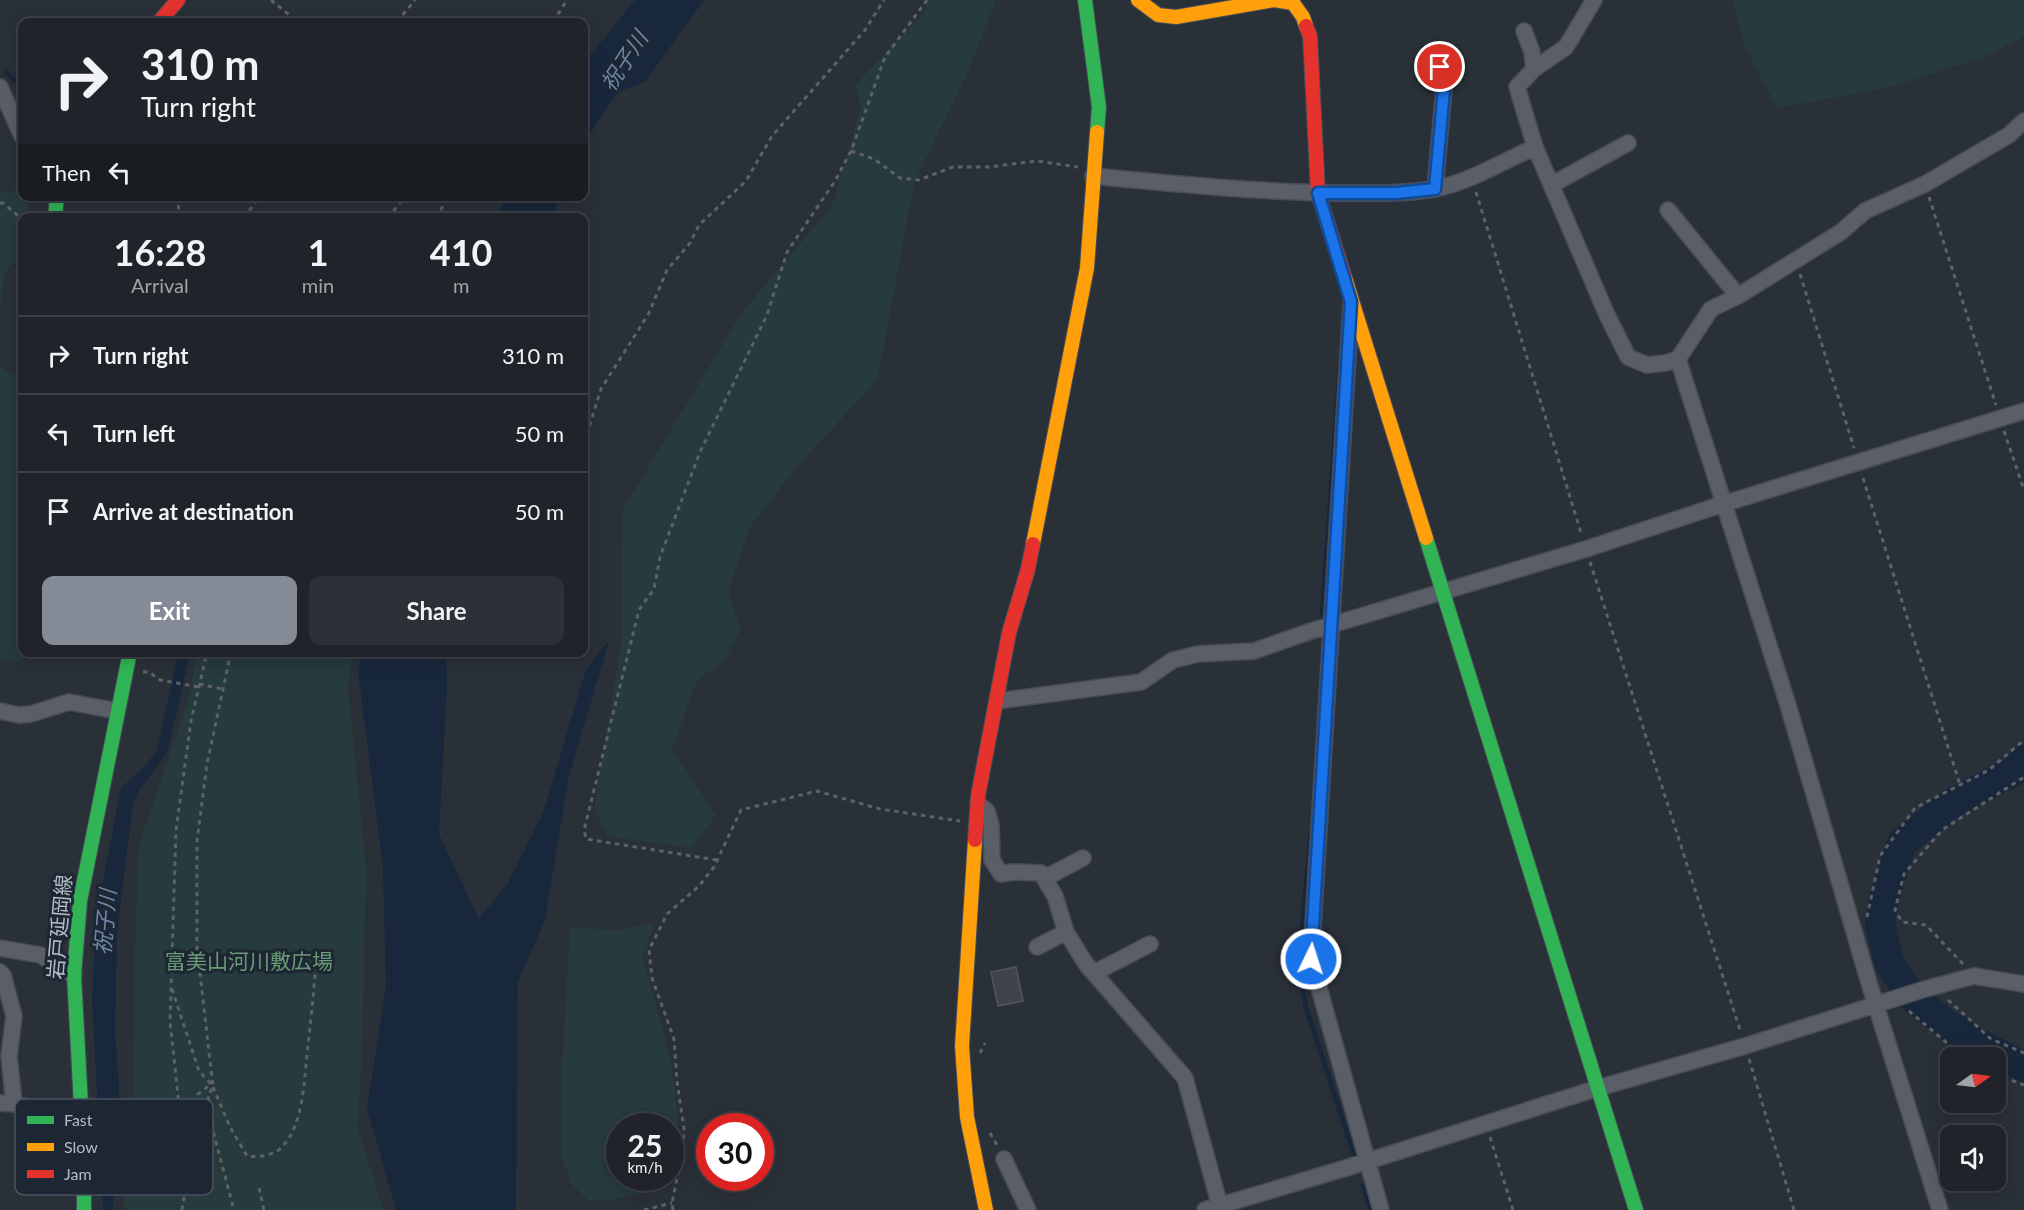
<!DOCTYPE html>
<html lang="en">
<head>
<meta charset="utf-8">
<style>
  body { margin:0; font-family:Lato,"Noto Sans JP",sans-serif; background:#2d3036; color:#f1f3f6; height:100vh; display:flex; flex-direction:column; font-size:22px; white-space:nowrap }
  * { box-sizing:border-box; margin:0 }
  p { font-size:20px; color:#a2a4a8 }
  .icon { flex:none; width:33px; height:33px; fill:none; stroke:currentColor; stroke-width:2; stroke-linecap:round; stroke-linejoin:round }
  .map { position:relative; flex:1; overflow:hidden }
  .drawer { position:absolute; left:18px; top:213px; width:570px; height:444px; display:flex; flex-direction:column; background:#20242a; border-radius:12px; box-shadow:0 3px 15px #0003,0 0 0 2px #3d4147 }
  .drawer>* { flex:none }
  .banner { position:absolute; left:18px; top:18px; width:570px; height:183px; border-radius:12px; box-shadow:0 3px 15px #0003,0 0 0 2px #3d4147; background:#20242a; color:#f1f3f6; overflow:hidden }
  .needle { width:39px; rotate:76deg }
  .buttons { position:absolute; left:1940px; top:1047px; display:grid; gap:12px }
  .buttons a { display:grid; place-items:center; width:66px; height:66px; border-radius:12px; background:#20242a; box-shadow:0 3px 15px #0003,0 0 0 2px #3d4147; font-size:30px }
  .speed { position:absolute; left:606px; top:1113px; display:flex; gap:12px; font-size:30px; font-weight:700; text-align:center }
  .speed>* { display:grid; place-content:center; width:78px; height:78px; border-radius:50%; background:#20242a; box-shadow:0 3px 15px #0003,0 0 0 2px #3d4147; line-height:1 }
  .speed small { font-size:15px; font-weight:400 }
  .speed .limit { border:9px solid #d22; background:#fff; color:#111 }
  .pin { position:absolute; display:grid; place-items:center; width:51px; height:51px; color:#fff; margin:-26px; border:3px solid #fff; border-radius:50%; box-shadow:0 2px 6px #0007 }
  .me { position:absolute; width:66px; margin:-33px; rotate:4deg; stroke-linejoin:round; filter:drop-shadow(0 0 4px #0008) }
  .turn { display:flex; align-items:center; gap:21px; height:126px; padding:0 24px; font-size:27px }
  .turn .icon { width:78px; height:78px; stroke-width:2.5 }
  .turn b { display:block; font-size:42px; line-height:51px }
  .then { display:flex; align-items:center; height:57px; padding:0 24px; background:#0003; gap:12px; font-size:22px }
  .eta { display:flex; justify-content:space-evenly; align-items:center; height:102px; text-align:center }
  .eta b { font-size:36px; font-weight:700; line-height:42px }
  .button { display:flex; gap:12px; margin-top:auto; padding:12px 24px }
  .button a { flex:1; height:69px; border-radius:12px; background:#848b96; color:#fff; font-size:24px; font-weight:700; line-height:69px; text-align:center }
  .button a+a { background:#2d3036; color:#f1f3f6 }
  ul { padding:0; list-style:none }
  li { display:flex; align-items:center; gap:18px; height:78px; padding:0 24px; border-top:2px solid #3d4147 }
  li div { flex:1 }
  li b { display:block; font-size:22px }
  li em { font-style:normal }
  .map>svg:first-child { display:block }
  .green { fill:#273a3e }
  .water { fill:#19273c }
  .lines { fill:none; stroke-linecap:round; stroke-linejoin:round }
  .stream { stroke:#19273c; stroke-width:5 }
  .river { stroke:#19273c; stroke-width:30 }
  .building { fill:#3f444c; stroke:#52575f; stroke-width:1.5 }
  .street-casing { stroke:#484c55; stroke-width:18 }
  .fast-casing { stroke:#484c55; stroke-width:16 }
  .slow-casing { stroke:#484c55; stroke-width:16 }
  .jam-casing { stroke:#484c55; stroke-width:16 }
  .path { stroke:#5c6268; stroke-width:3; stroke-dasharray:4.5 4.5; stroke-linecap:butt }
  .street { stroke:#5a5e66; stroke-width:15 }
  .fast { stroke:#30b455; stroke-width:14 }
  .slow { stroke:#ff9f0a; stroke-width:14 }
  .jam { stroke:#e5322d; stroke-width:14 }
  .route-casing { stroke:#114b97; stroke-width:15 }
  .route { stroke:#1a73e8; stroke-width:10 }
  .labels { text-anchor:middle; stroke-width:6; stroke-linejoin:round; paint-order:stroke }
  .street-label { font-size:21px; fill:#b4bcc9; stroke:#1d2633 }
  .park-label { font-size:21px; fill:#6b9a76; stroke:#1d2633 }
  .water-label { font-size:22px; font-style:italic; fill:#6d86a8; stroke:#1d2633 }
  .key { fill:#1d2633; stroke:#4a5360; stroke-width:1.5 }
  .key-label { font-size:16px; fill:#b4bcc9 }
</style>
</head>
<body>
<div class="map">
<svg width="2024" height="1210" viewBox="0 0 2024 1210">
  <rect width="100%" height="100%" fill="#2a3038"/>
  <!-- green -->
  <path class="green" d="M929,0H996L968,72L914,183L878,379L795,469L750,527L728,592L741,629L724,661L697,680L672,749L716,815L692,848L607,836L594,809L621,645L622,511L743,311L832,206L861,108L855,85L923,14Z
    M1732,0H2024V36L1985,57L1887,88L1777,108L1745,47Z
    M22,191V196L30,197L27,217L22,218V248L5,275L0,305V193Z
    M0,364L1,368L22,379V652L33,653C23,660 11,664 0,659Z
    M196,653H352L348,689L366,868L362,1055L357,1125L383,1210H124L133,1098L135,948L139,844L189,699Z
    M654,923L643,957L671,1062L678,1116V1159L671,1171L670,1126H620V1178H666C645,1197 615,1201 588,1200L572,1184L562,1158L561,1082L570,928L618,930Z"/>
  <!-- water -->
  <path class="water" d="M635,0H704L645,82L618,92L584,143V63Z
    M507,196H558V197L554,217H497Z
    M610,638L569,776L545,920L518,982L516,1210H396L367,1108L386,986L383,869L358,672L362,653H446L447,686L439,834L479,919L508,883L543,813L585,672Z
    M178,653H190L168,751L138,792L134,802L130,826L117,937L115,1032L119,1086L113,1210H103L92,998L97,912L121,788L145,766L157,750Z"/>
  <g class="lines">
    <!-- stream -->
    <path class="stream" d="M7,73L18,83L22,94
      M1322,615L1340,368
      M1311,833L1299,959L1300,975L1306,1007L1355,1158
      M1363,1185L1371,1210"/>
    <!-- river -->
    <path class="river" d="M2024,760L2013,772L1952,803L1902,843L1884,897L1880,924L1889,962L1912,997L1954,1030H1959L1964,1036L2024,1067"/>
  </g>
  <!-- building -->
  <path class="building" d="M1016,967L1023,1001L998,1006L991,972Z"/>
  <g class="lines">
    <!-- street casing -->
    <g class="street-casing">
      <path id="street" d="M1524,31L1532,52L1534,69
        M0,87L22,136
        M1535,147L1517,87L1534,69L1566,47L1594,0
        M1093,176C1175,184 1256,192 1339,193C1370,193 1403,194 1434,189C1470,182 1502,162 1535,147L1607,315L1628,357L1647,365L1665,363L1678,359L1711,309L1738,296L1841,232L1865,211L1925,184L2009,135L2024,121
        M1551,185L1628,143
        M1435,189L1444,89L1440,67
        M1668,210L1738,296
        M1351,306L1311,959L1381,1210
        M1678,359L1788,705L1869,983L1940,1210
        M997,701L1141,682L1173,660L1198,654L1254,651L1311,631L1586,549L1723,504L2024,411
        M0,711L19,715L31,714L69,702L117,711
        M978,804L987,811L991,825L992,860L1001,874L1013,872L1041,873L1055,896L1066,932L1086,964L1185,1078L1221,1210
        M1045,878L1083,858
        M1037,947L1066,932
        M0,948L40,955L74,975
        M0,972L3,975L14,1016L9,1056L14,1104
        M1094,973L1150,944
        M0,1103L14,1104L82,1120
        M1004,1159L1028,1210
        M1205,1210L1346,1168L1598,1088L1745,1046L1925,989L1974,976L2024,984"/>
    </g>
    <!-- fast casing -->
    <g class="fast-casing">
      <path id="fast" d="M1085,0L1099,107L1097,132
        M55,218L57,196
        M1426,538L1636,1210
        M84,1210V1162L74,975L80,901L130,652"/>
    </g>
    <!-- slow casing -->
    <g class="slow-casing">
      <path id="slow" d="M1138,0L1158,15L1176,17L1274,0L1293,3L1303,17L1306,26
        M1345,278L1426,538
        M1033,544L1087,268L1097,132
        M975,840L962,1046L967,1117L986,1210"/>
    </g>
    <!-- jam casing -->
    <g class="jam-casing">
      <path id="jam" d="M159,22L178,0
        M1306,26L1310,36L1318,193L1345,278
        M975,840L978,796L1009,633L1028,569L1033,544"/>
    </g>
    <!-- path -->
    <path class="path" d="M271,0L298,22
      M397,22L415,0
      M553,22L567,0
      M851,151L874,159L900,178L919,180L953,167H989L1037,161L1078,167
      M1476,192L1582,536
      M178,196L179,218
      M1929,197L1996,405
      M0,203H3L22,219
      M244,218L260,196
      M388,218L405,196
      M436,218L449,196
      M1800,274L1854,448
      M2004,431L2024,490
      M584,443L601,389L649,313L667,270L690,243L699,225L746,181L772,136L865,30L884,0
      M1863,478L1960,785
      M1590,562L1741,1033
      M231,652L207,764L197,841V947L213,1087L208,1096L214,1135L234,1210
      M143,672H149L160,680L199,687
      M199,684L222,689
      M717,860L586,839L584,830L639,610L654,589L660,557L700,452L767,315L787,252L835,181L851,151L885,57L927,0
      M1867,917L1880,856L1915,808L1989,770L2024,740
      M1963,964L1926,925L1902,922L1895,910L1904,874L1942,830L2024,777
      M172,989L199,1071L211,1084L198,1094L188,1173
      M1948,1000L1991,1039L2024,1053
      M1909,1011L1965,1058
      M980,1053L985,1043
      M1749,1059L1794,1210
      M1995,1074L2024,1085
      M213,1087L230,1127L247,1156C257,1158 275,1155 282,1147C305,1123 304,1076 308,1045C311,1018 314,990 316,962
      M990,1133L997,1145
      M1490,1137L1513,1210
      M187,1180L170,1021L176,830L191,721L207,652
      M259,1188L264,1210
      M182,1210L187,1180
      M644,1210L672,1203
      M673,1210L672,1203L683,1149L684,1129L677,1081L674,1039L652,978L649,950L667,914L699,886L714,867L741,810L817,791L880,809L960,821"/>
    <!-- street -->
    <use href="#street" class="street"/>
    <!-- fast -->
    <use href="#fast" class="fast"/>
    <!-- slow -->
    <use href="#slow" class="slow"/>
    <!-- jam -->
    <use href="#jam" class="jam"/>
  </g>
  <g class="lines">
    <!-- route casing -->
    <g class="route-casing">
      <path id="route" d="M1311,959L1351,302L1318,193H1396L1435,189L1444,89L1440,67"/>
    </g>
    <!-- route -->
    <use href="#route" class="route"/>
  </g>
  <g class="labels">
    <!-- street labels -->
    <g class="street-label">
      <text transform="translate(60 927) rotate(-85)" y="7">岩戸延岡線</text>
    </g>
    <!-- park labels -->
    <g class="park-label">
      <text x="249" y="969">富美山河川敷広場</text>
    </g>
    <!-- water labels -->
    <g class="water-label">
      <text transform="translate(624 61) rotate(-57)" y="8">祝子川</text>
      <text transform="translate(105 922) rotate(-85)" y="8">祝子川</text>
    </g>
  </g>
  <!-- legend -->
  <rect x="15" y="1099" width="198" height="96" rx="9" class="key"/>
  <rect x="27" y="1116" width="27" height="8" fill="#30b455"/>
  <rect x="27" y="1143" width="27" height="8" fill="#ff9f0a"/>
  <rect x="27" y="1170" width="27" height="8" fill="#e5322d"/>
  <g class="key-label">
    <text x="64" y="1126">Fast</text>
    <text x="64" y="1153">Slow</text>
    <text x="64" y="1180">Jam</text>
  </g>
</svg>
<div class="buttons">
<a><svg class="needle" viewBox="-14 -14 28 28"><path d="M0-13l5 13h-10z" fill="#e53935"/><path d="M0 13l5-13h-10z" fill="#a2a4a8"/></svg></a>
<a><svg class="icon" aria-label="sound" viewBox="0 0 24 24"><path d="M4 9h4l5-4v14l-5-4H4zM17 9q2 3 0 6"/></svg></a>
</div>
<div class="speed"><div>25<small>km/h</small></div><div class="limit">30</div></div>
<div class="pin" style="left:1440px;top:67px;background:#d93025"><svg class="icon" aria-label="arrive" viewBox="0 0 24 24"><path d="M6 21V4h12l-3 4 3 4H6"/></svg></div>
<svg class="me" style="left:1311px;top:959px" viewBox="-20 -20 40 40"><circle r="17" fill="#1a73e8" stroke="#fff" stroke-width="3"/><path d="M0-11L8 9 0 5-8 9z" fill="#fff"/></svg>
<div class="banner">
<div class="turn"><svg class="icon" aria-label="right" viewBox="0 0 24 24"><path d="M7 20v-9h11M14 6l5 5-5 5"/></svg><div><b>310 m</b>Turn right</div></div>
<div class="then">Then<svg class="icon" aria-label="left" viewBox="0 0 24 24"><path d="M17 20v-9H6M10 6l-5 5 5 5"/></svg></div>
</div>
<section class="drawer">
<div class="eta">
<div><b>16:28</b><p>Arrival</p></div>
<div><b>1</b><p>min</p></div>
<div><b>410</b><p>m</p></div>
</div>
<ul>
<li><svg class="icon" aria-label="right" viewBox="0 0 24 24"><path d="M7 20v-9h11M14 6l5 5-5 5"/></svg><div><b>Turn right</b></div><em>310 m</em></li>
<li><svg class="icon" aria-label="left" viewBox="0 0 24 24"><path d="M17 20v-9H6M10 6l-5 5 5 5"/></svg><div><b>Turn left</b></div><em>50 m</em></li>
<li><svg class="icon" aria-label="arrive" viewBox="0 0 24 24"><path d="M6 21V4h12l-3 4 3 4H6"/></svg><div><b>Arrive at destination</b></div><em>50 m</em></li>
</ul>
<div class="button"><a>Exit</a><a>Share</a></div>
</section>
</div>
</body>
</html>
